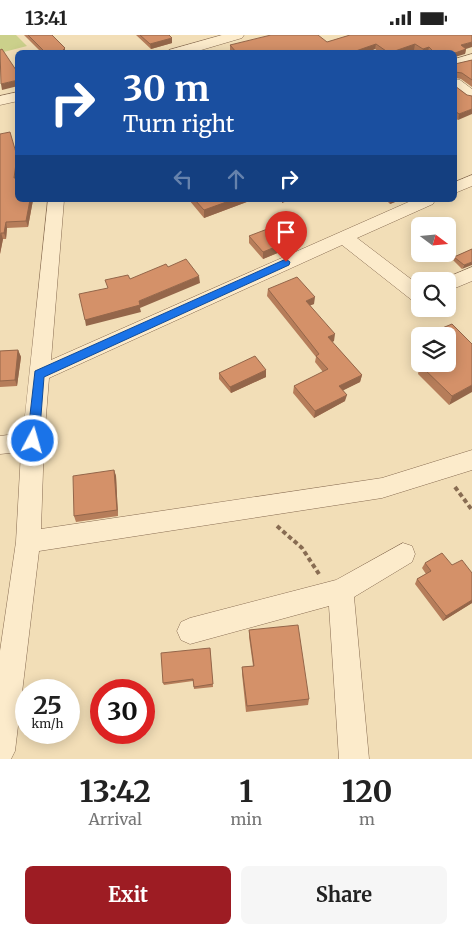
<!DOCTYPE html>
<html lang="en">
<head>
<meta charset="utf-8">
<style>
  body { margin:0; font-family:Merriweather,serif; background:#f6f6f6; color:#222; height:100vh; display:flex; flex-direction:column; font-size:19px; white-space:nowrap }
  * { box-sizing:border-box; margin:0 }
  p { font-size:16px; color:#767676 }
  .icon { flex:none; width:28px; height:28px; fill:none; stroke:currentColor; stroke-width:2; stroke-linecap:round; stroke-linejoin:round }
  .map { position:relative; height:724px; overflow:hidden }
  .panel { display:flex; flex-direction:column; background:#fff; flex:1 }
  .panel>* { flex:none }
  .top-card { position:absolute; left:15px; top:15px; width:442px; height:152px; border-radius:8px; box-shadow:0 2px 12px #0003; background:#1a4fa0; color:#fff; overflow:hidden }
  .needle { width:32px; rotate:106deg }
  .tools { position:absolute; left:411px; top:182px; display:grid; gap:10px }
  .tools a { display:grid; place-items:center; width:45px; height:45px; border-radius:8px; background:#fff; box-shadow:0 2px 12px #0003; font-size:25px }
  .speed { position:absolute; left:15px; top:644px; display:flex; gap:10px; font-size:25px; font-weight:700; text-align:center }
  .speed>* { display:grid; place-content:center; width:65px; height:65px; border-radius:50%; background:#fff; box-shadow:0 2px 12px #0003; line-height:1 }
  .speed small { font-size:12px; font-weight:400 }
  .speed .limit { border:8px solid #d22; background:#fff; color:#111 }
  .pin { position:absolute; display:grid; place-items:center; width:42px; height:42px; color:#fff; margin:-51px -21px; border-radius:50% 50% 50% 0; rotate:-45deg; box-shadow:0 0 5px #0007 }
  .pin .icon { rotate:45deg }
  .me { position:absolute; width:55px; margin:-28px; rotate:6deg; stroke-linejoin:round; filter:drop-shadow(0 0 4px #0008) }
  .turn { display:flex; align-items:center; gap:18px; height:105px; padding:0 25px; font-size:22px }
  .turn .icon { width:65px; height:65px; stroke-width:2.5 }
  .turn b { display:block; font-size:35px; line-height:42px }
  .lanes { display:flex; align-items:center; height:48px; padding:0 25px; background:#0003; justify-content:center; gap:25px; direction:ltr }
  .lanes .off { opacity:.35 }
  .eta { display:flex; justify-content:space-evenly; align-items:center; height:85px; text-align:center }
  .eta b { font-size:30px; font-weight:700; line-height:35px }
  .button { display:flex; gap:10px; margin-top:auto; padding:10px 25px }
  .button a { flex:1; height:58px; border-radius:8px; background:#9d1c23; color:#fff; font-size:20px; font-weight:700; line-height:58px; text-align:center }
  .button a+a { background:#f6f6f6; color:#222 }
  .status { display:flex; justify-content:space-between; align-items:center; height:35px; padding:0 25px; background:#fff; direction:ltr }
  .status svg { height:14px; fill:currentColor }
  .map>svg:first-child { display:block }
  .green { fill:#cbd08b }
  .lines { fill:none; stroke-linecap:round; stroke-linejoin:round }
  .street-casing { stroke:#886c52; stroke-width:1 }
  .path { stroke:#886c52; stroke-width:4; stroke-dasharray:4.5 3; stroke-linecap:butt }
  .street { fill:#fcebcb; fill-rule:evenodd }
  .wall { fill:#b67d5a }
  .shaded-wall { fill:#94664a }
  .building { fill:#d49169; stroke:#94664a }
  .route { fill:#1a73e8; stroke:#114b97 }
</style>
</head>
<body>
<div class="status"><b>13:41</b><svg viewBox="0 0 49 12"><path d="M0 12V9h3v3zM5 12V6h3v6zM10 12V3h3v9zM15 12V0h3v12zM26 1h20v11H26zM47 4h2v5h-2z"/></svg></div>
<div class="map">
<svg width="472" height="724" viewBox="0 0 472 724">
  <rect width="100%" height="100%" fill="#f2deb7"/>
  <!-- green -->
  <path class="green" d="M0,0H16L27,11L0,18Z"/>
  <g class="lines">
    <!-- street casing -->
    <g class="street-casing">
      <path id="street" d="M222,0H244L242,3L191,18H168L169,15Z
        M472,19V28L455,33V24Z
        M455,44L460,45L472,54V65L467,64L455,55Z
        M18,57V66L0,70V61Z
        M472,140V151L455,158V147Z
        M48,165H64L51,325L413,165H435L433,169L357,203L420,251V268L413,266L342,210L49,343L44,406L41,494L382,443L472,415V435L382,463L39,516L15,716L11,724H0V616L16,507L21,417L0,419V401L23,398Z
        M472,232V246L448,256V246L441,245Z
        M403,508L412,511L415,519L412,527L354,562L369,724H339L329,571L190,609L181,605L177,596L181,587L190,583L336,545Z"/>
    </g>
    <!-- path -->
    <path class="path" d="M455,452L472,475
      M277,491L302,513L319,539"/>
    <!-- street -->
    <use href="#street" class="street"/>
  </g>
  <!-- wall -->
  <path class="wall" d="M24,0H52L65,18H42Z
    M136,0H169L172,3V8L151,14Z
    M350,0L466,14L465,19L455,18H419L414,15L405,18H380L375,14L365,18H231L230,16V10L327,7Z
    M455,24V29L472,25V52L461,44L455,43Z
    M455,49V51L467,60L458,85L455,83Z
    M0,99L18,122V135L16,143L18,165H33L28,192L7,193L6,204H3L0,219Z
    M189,165H252L204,183Z
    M386,165H400L390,169Z
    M249,201L292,212L263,224L249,208Z
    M472,214L462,234L453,225L454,222Z
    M268,254L314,269L310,270L334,306L332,307L362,340L360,347L343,355L345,366L314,383L293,358L294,351L323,337L315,327L316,322L267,261Z
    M435,296L472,309L449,370L418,339L419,334L411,325L413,316L420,313V329H448V301H434Z
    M18,315L21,322L17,351L0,352V316Z
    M266,335V342L231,358L219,344V338Z
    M114,435L116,441L118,481L76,487L74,481Z
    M425,528L452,530L472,538V568L443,586L415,549L417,544L426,539L422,533Z
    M249,595L309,664L308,670L246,677L242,639V632L253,631L249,602Z
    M210,613L213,652L194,654L193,646L164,650L163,648Z"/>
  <!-- shaded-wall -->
  <path class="shaded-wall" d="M172,3V8L151,14L150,9Z
    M472,7V12L460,16L461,10Z
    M376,9L375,14L365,18H350Z
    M415,9L414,15L405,18H389Z
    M429,12L428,17L422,18L423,14Z
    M65,13V18H60Z
    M466,14L465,19L455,22V18Z
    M18,45V51L2,55L1,49Z
    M472,74V79L458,85L459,79Z
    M18,122V135L16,149L14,143Z
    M30,165H33L28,192L26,186Z
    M232,165H252L204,183V175Z
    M282,165H290L282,168Z
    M391,165H400L390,169Z
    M6,187L7,193L6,204L4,198Z
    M1,198L3,204L0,219V203Z
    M292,205V212L263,224V217Z
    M472,227V230L462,234L464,230Z
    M199,241L200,248L140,273L141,277L86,291L85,285L139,266Z
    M315,262L314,269L306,272V266Z
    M335,299L334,306L327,309L328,302Z
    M18,315L21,322L17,351L15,345Z
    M266,335V342L231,358L230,352Z
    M362,340L360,347L338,358L339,351Z
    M472,350V357L449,370L452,361Z
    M347,360L345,366L314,383L315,376Z
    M114,435L116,441L118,481L117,475Z
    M472,565V568L443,586L446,581Z"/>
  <!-- building -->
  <path class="building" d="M28,0H52L65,13L60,18H46Z
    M140,0H169L172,3L150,9Z
    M271,0H318L327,7L350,0H472V7L461,10L466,14L455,18H435L429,12L423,14L415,9L389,18L376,9L350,18H237L230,10Z
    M2,14L18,38V45L1,49L0,15Z
    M455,24V29L472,25V45L462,38L455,37Z
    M455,49V51L467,60L472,61V74L459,79L455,76Z
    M10,97L17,121L14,143H18V165H30L26,186L6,187L4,198H1L0,203V99Z
    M195,165H232L204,175Z
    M278,190L292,205L263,217L249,201Z
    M472,214V227L464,230L454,222Z
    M186,224L199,241L139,266L140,270L85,285L79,259L108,253L105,245L128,240L130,244L166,229L168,232Z
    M297,242L315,262L306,266L335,299L328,302L362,340L339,351L347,360L315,376L294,351L328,334L316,321L319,319L268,254Z
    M452,289L472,309V350L452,361L420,330L422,329H448V301H440L435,296Z
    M420,313V323L413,316Z
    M18,315L15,345L0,346V316Z
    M255,321L266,335L230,352L219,338Z
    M114,435L117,475L74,481L73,441Z
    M442,518L452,530L462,525L472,538V565L446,581L417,544L431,536L425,528Z
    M298,590L309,664L247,671L242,632L254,631L249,595Z
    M210,613L213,649L194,652L193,644L163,648L161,618Z"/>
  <!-- route -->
  <path class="route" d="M286,224L290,227L289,230L44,342L39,406L37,410H28L27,406L35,336Z"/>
</svg>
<div class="tools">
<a><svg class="needle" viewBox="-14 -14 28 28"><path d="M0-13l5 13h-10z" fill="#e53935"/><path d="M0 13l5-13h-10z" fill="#767676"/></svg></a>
<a><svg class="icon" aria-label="search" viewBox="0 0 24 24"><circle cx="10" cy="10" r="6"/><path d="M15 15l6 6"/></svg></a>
<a><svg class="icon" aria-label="layers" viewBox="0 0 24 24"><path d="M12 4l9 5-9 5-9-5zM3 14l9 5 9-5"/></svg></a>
</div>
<div class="speed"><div>25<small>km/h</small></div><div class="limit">30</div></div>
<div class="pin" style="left:286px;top:227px;background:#d93025"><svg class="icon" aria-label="arrive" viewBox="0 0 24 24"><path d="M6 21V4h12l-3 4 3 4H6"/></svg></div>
<svg class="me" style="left:33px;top:406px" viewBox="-20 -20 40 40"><circle r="17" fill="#1a73e8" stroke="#fff" stroke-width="3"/><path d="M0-11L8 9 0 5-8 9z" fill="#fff"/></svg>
<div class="top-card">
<div class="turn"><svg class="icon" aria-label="right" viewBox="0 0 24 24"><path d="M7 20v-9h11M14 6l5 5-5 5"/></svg><div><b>30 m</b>Turn right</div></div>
<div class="lanes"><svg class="icon off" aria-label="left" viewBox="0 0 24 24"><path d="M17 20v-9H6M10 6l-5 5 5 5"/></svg><svg class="icon off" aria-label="ahead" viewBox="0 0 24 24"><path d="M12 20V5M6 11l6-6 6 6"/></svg><svg class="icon" aria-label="right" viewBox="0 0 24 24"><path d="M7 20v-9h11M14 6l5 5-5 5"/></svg></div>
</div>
</div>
<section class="panel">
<div class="eta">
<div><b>13:42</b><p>Arrival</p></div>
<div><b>1</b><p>min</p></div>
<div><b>120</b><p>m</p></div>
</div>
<div class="button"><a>Exit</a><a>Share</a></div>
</section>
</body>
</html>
